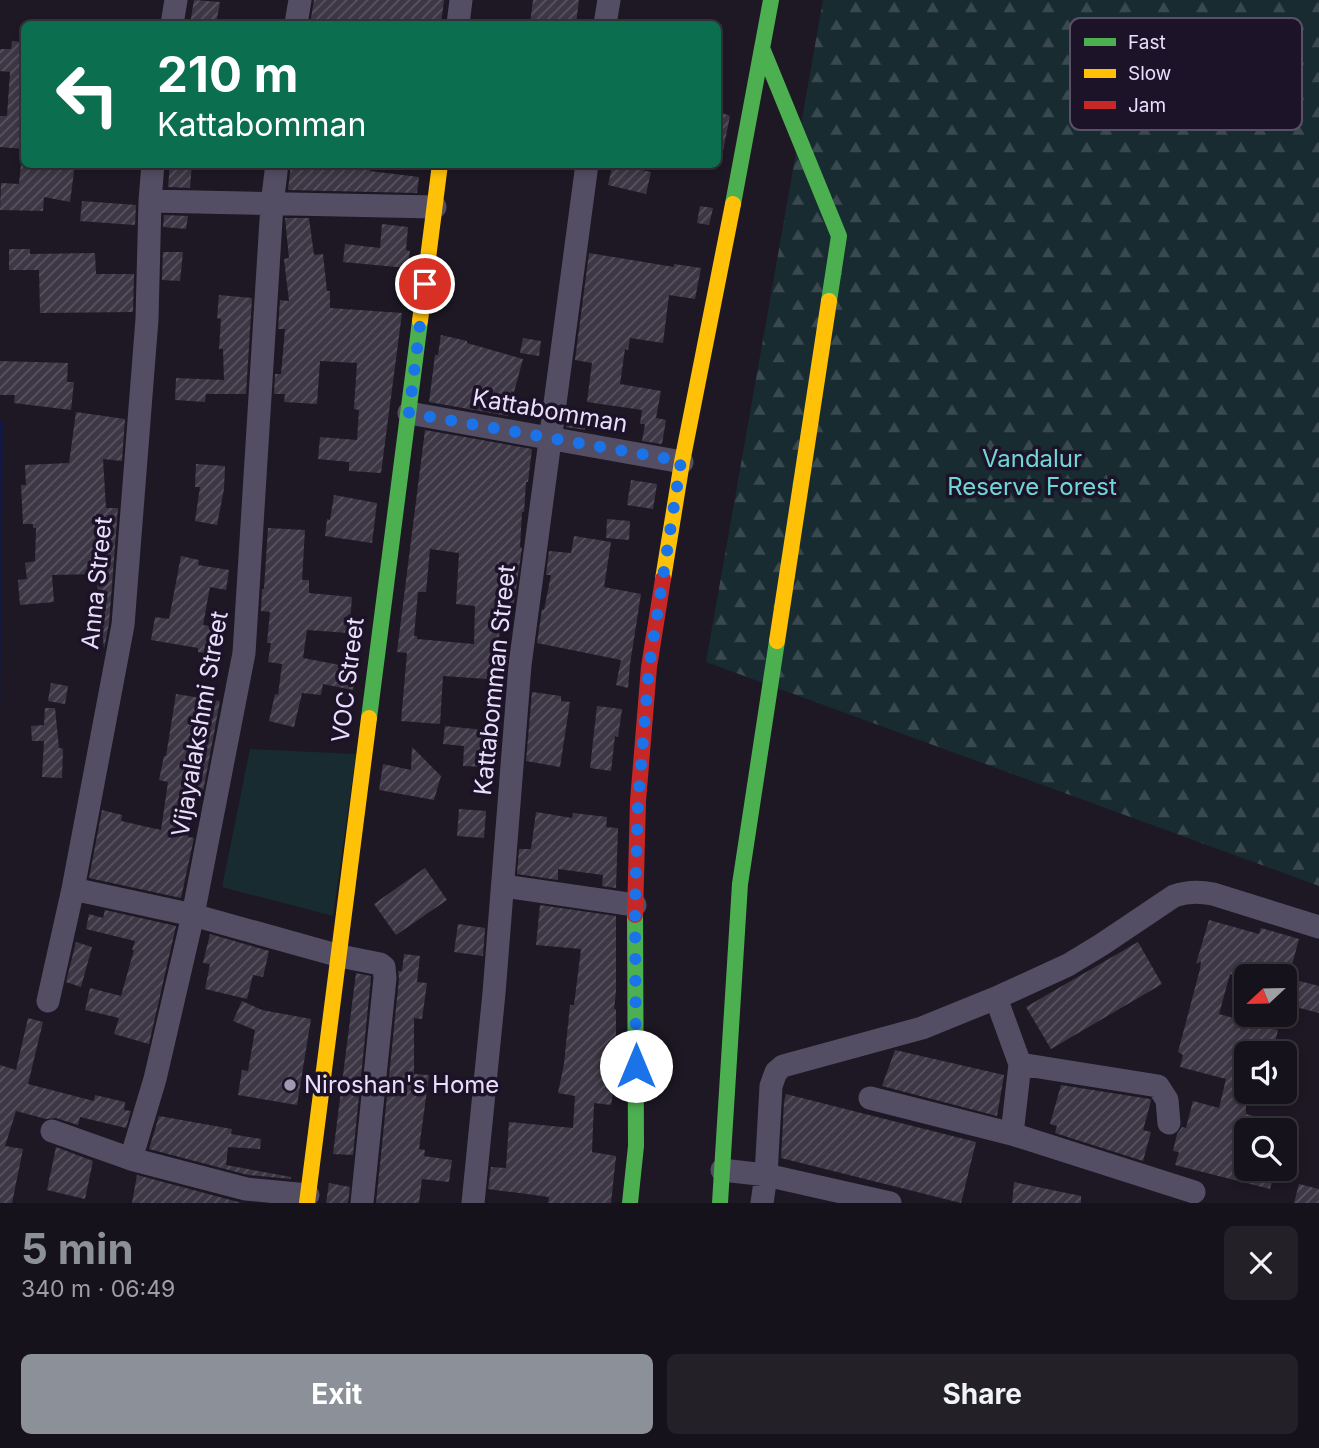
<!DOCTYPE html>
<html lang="en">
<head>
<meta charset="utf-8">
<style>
  body { margin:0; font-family:Inter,sans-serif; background:#232028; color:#f1f3f6; height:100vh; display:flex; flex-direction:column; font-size:26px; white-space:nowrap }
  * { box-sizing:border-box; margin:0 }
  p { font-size:23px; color:#9e9ea3 }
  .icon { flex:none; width:38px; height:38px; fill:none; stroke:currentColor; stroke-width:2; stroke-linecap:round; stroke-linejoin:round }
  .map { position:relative; height:1203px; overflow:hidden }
  .details { display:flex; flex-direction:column; background:#16121b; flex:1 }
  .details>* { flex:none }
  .hud { position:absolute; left:21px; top:21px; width:700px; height:147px; border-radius:10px; box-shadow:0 4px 10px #0003,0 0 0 2px #35323a; background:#0b6e4f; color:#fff; overflow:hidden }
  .needle { width:46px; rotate:248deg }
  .fabs { position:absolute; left:1234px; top:964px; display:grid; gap:14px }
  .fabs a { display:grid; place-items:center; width:63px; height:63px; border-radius:10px; background:#16121b; box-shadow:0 4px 10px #0003,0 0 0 2px #35323a; font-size:35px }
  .pin { position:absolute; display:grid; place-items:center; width:60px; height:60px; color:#fff; margin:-30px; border:4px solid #fff; border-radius:50%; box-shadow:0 2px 7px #0007 }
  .me { position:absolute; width:77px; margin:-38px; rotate:0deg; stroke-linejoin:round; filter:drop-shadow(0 0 5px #0008) }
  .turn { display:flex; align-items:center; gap:24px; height:147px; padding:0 21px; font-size:32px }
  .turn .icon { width:91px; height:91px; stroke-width:2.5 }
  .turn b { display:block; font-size:49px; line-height:60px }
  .round { display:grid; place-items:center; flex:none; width:74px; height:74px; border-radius:10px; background:#232028 }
  .headline { display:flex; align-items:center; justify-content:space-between; height:119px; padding:0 21px }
  h1 { font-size:42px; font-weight:700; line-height:52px; color:#8c9099 }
  .cta { display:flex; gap:14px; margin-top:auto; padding:14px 21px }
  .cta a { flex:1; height:80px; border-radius:10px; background:#8c9099; color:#fff; font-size:28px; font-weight:700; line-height:80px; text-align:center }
  .cta a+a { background:#232028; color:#f1f3f6 }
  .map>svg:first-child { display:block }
  .forest { fill:url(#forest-firs) }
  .park { fill:#182b31 }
  .water { fill:url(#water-ripples) }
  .building { fill:url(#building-hatch); fill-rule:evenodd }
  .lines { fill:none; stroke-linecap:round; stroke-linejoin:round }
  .street { stroke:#544e64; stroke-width:23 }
  .fast { stroke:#4caf50; stroke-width:16 }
  .slow { stroke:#ffc107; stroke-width:16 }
  .jam { stroke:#c62828; stroke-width:16 }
  .route { stroke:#1a73e8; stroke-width:12; stroke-dasharray:0 21.6 }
  .poi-dot { fill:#a299b0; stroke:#1c1329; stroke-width:2.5 }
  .labels { text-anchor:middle; stroke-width:7; stroke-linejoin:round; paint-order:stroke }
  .street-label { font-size:24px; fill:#e9dffc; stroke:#1c1329 }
  .park-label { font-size:24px; fill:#6fd7d5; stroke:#1c1329 }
  .poi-label { font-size:24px; fill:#e9dffc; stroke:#1c1329; text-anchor:start }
  .key { fill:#1c1329; stroke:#5a5068; stroke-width:2 }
  .key-label { font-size:19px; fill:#e9dffc }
</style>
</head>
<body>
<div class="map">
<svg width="1319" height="1203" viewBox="0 0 1319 1203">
  <defs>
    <pattern id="forest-firs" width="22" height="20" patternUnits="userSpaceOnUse" patternTransform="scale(1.75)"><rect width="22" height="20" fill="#182b31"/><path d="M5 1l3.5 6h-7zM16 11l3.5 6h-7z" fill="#3a4950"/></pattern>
    <pattern id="water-ripples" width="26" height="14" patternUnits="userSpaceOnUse" patternTransform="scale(1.75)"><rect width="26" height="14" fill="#111843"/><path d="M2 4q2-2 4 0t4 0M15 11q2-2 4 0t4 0" fill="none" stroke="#34395f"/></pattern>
    <pattern id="building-hatch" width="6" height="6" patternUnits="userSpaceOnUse" patternTransform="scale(1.75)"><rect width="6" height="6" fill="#3d3745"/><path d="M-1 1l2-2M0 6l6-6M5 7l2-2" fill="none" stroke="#595461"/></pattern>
  </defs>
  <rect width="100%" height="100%" fill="#1d1824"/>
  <!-- forest -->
  <path class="forest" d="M823,0H1319V886L706,662Z"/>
  <!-- park -->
  <path class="park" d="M250,749L356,754L333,916L222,887Z"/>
  <!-- water -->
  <path class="water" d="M0,420L3,421L0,726Z"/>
  <!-- building -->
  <path class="building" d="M194,0L220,2L216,24H190Z
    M314,0H444L441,24H310Z
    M533,0H579L576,24H530Z
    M12,41L24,42V149L0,147V116H7L10,72L0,71V49H11Z
    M718,111L730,116L720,166H718Z
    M21,164H75L70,202L44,197L43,211L0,210L1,183L19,184Z
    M170,164H192L190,188L168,187Z
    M291,164H371L370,171L419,177L417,193L288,190Z
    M613,164L651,172L646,194L608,185Z
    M82,201L136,205L135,225L80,221Z
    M700,206L713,208L709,225L697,223Z
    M164,215L188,216L186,229L163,227Z
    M285,218H309L314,255L323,254L327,291H330V308L402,313L381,473L349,471V462L318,459L320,437L357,440L359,410L354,409L357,363L320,361L317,404L284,402L285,394H274L275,374H281L285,329H278L280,300L289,301L284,259L289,258Z
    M382,224L408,227L406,250L410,251L407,268L343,262L345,244L380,248Z
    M9,249H30V254L95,253L96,274H134L133,312L40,313L39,270H9Z
    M163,252H183L180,281L162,280Z
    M589,253L674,267V264L701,268L695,299L669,295L663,343L630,338L628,350L625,349L620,384L661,391L656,418L666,420L662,444L642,441L645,424H640L642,410L587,402L592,363L575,360Z
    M219,295L252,298L246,394H206L205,402L175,400L176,378L224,380L223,349H219L221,319L217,318Z
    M441,335L467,341V343L523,359L514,392L511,391L508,416L429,402L435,355H438Z
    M523,338L541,341L539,356L520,353Z
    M0,361L68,363L67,382H74L71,410L14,403L15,395H0Z
    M76,412L125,419L122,461L103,459L106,508H118L109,623L104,649L103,638L91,636L95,612L100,613L96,574L52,575L54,602L20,605L18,580L27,579L25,563L35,561L36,528H33V524H23L21,485H26L25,465L69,463Z
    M567,421L586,425L585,430L566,427Z
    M425,430L532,449L528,482H526L524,512H522L520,547L522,548L513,609L500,608L499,645L503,646L501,680L443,676L440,724L401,721L407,653L397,652ZM430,549L459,553L456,604L475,606L474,644L417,639V636H414L418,592H426Z
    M196,464L225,466L224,489L217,525L195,521L200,487H195Z
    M631,480L657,484L653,509L627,505Z
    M334,495L377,503L372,543L325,536L327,519L330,520Z
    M607,519L630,521L629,540L606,538Z
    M268,528L305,530L302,580H309V593L352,597L349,633L307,630L303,658L356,668L353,690L323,684L321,695L302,693L294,727L269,721L275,694L278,695L282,664L268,662L271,643H267L270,612L261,611L262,589H264Z
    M574,536L611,542L604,587L641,594L630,664L628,688L616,685L621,660L537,643L542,609L544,610L551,575H546L549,551L571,553Z
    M181,556L199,560L198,565L229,570L226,590L210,587L203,625L223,628L218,655L198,652V648L151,640L155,617L169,619Z
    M51,683L68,686L65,704L48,701Z
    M532,692L561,696V701L570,702L560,767L526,761Z
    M176,694L220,701L202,797L195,795L188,837L194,838L181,898L89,878L102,810L122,815L121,821L161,830L168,782L159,780L164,756H166Z
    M597,706L622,709L618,737L615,736L611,771L590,768Z
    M45,708H55L59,748L63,749L62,778L42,777L44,741H32L31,726L44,725Z
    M445,726L493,731L491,748H485L484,767L463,766L464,746L443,744Z
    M412,747L441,776L434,800L379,790L383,764L411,770Z
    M459,809L486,811L484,838L457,836Z
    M536,812L572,818L573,813L607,817L606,827L618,828L616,888L602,886L603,875L558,869V880L517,874L519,849H531Z
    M425,868L447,900L396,935L374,904Z
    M540,905L616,916V992L614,1009H616V1075L611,1105L594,1103L592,1152L616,1156L611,1203H548L549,1197L488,1189L491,1167L506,1168L509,1122L573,1128L575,1096L558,1093L564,1064L570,1005H574L581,949L536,945Z
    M105,910L176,926L149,1044L114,1034L119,1018L85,1010L90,988L121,996L134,950H132L135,941L86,929L89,914L103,918Z
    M1209,920L1259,934L1261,928L1299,939L1289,976H1239L1230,974L1219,1014L1278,1030L1272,1054H1246V1114L1288,1125V1130H1246V1169H1275L1270,1189L1175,1165L1179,1152L1173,1151L1177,1134L1182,1127L1186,1128L1193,1101L1219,1108L1226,1079L1180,1067L1183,1055L1178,1052L1200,969L1201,961L1196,964Z
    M458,924L485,928L483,956L454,952Z
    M210,934L269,951L263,977L253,975L247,999L205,989L210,964L203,963Z
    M76,942L92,947L81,987L66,982Z
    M1138,942L1162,984L1051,1049L1026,1007Z
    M404,954L420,956L417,982L427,983L422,1019L414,1018V1074L429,1075L419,1149L425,1150L424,1156L452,1160L449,1182L422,1179L419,1203H376L399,979L398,971H402Z
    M356,973L371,976V978L353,1155L333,1154Z
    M1284,977L1319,986V1013L1284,1004Z
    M242,1001L262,1010L311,1019L297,1105L238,1095L242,1070L248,1071L255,1030L233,1021Z
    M28,1018L43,1022L28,1084L94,1101L95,1095L125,1102L124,1110L131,1111L126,1128L80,1117L78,1125L56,1118L46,1119L16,1111L5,1146L23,1149L12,1203H0V1065L16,1070Z
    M895,1050L1004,1075L997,1116L882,1086Z
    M1061,1085L1150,1099L1151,1101L1143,1130L1151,1132L1143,1161L1055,1133L1057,1126L1050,1124Z
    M786,1094L976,1142L961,1203L781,1158L784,1102Z
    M159,1116L232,1129L231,1134L261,1139L260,1149L228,1147L226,1165L291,1177V1179L248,1175L149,1149Z
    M56,1147L93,1161L85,1199L47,1190Z
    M137,1175L242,1203H245H132Z
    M1014,1182L1081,1196V1203H1012Z
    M329,1183L350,1187L348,1203H326Z
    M1299,1184L1319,1189V1203H1294Z"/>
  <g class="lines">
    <!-- street -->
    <path class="street" d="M172,24L176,0
      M296,24L300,0
      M458,24L461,0
      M605,24L609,0
      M150,201L435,207
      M409,413L682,462
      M503,886L635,905
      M73,889L193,915L340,956L380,964L384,967L385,978L362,1203
      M48,1001L73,889L123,625L147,319L150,201L153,164
      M1020,1064L1158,1086L1167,1100L1169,1123
      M870,1098L1012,1134L1020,1064L996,998
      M52,1131L131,1159L246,1189L308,1195
      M1012,1134L1194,1192
      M131,1159L155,1079L193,915L244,653L272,204L277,164
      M722,1170L766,1175L890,1203
      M473,1203L494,993L520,665L587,164
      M762,1203L766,1175L771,1086L776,1072L783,1066L922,1028L996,998L1068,965L1101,945L1174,896C1188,891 1199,891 1213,894L1319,927"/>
    <!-- fast -->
    <path class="fast" d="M762,48L839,236L829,301
      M733,204L771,0
      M369,718L420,321
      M630,1203L636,1146L635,915
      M720,1203L740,884L777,641"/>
    <!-- slow -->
    <path class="slow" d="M420,321L440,164
      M663,579L682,462L733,204
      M777,641L829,301
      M307,1203L369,718"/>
    <!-- jam -->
    <path class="jam" d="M635,915L638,801L649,667L663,579"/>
  </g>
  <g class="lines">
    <!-- route -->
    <path class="route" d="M425,284L409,413L681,461L649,667L638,802L635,905L636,1066"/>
  </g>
  <!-- markers -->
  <circle class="poi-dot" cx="290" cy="1085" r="7"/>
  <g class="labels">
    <!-- street labels -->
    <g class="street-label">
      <text transform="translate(550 411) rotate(10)" y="8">Kattabomman</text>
      <text transform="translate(97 583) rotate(-84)" y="8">Anna Street</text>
      <text transform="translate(348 680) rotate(-83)" y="8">VOC Street</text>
      <text transform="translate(495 680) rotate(-84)" y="8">Kattabomman Street</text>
      <text transform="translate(200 724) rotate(-80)" y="8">Vijayalakshmi Street</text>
    </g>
    <!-- park labels -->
    <g class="park-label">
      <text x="1032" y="467">Vandalur<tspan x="1032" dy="28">Reserve Forest</tspan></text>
    </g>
    <!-- poi labels -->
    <g class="poi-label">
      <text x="304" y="1093">Niroshan's Home</text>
    </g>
  </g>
  <!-- legend -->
  <rect x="1070" y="18" width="232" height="112" rx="10" class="key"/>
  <rect x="1084" y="38" width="32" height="8" fill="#4caf50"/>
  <rect x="1084" y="69" width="32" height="9" fill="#ffc107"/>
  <rect x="1084" y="101" width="32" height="8" fill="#c62828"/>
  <g class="key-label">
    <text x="1128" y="49">Fast</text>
    <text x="1128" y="80">Slow</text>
    <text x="1128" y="112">Jam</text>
  </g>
</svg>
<div class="fabs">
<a><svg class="needle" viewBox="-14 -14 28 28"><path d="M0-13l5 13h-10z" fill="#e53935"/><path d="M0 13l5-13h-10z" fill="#9e9ea3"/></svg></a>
<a><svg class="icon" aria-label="sound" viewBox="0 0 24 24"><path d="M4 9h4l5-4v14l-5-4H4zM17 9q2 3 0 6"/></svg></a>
<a><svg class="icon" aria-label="search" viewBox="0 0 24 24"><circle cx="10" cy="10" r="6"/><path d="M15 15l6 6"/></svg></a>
</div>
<div class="pin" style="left:425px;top:284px;background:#d93025"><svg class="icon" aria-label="arrive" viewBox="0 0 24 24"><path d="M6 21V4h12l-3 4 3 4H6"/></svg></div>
<svg class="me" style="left:636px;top:1066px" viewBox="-20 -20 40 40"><circle r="19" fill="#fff"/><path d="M0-13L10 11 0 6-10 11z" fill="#1a73e8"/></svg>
<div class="hud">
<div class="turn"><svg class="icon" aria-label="left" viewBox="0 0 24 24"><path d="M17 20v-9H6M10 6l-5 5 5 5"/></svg><div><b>210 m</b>Kattabomman</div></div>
</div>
</div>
<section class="details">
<div class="headline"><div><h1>5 min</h1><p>340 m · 06:49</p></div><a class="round"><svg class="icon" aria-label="close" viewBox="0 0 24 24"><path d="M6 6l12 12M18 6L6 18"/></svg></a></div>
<div class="cta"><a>Exit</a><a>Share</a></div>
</section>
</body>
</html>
